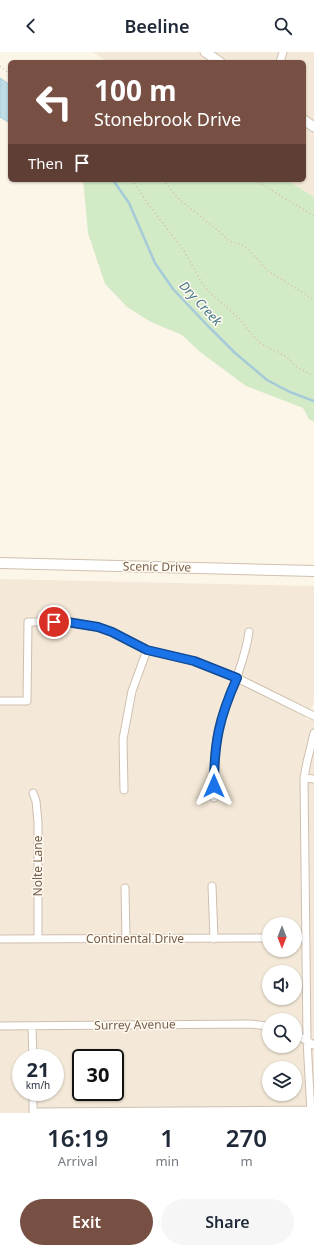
<!DOCTYPE html>
<html lang="en">
<head>
<meta charset="utf-8">
<style>
  body { margin:0; font-family:"Noto Sans",sans-serif; background:#f6f6f7; color:#1f2937; height:100vh; display:flex; flex-direction:column; font-size:15px; white-space:nowrap }
  * { box-sizing:border-box; margin:0 }
  p { font-size:13px; color:#747a83 }
  .icon { flex:none; width:22px; height:22px; fill:none; stroke:currentColor; stroke-width:2; stroke-linecap:round; stroke-linejoin:round }
  .map { position:relative; height:1061px; overflow:hidden }
  .details { display:flex; flex-direction:column; background:#fff; flex:1 }
  .details>* { flex:none }
  .guide { position:absolute; left:8px; top:8px; width:298px; height:122px; border-radius:6px; box-shadow:0 1px 3px #0004; background:#774f43; color:#fff; overflow:hidden }
  .needle { width:26px; rotate:180deg }
  .tools { position:absolute; left:262px; top:865px; display:grid; gap:8px }
  .tools a { display:grid; place-items:center; width:40px; height:40px; border-radius:50%; background:#fff; box-shadow:0 1px 3px #0004; font-size:20px }
  .speed { position:absolute; left:12px; top:997px; display:flex; gap:8px; font-size:20px; font-weight:700; text-align:center }
  .speed>* { display:grid; place-content:center; width:52px; height:52px; border-radius:50%; background:#fff; box-shadow:0 1px 3px #0004; line-height:1 }
  .speed small { font-size:10px; font-weight:400 }
  .speed .limit { border:2px solid #111; border-radius:6px; background:#fff; color:#111 }
  .pin { position:absolute; display:grid; place-items:center; width:34px; height:34px; color:#fff; margin:-17px; border:2px solid #fff; border-radius:50%; box-shadow:0 1px 4px #0007 }
  .me { position:absolute; width:44px; margin:-22px; rotate:0deg; stroke-linejoin:round; filter:drop-shadow(0 0 3px #0008) }
  .turn { display:flex; align-items:center; gap:14px; height:84px; padding:0 20px; font-size:18px }
  .turn .icon { width:52px; height:52px; stroke-width:2.5 }
  .turn b { display:block; font-size:28px; line-height:34px }
  .then { display:flex; align-items:center; height:38px; padding:0 20px; background:#0003; gap:8px; font-size:15px }
  .eta { display:flex; justify-content:space-evenly; align-items:center; height:68px; text-align:center }
  .eta b { font-size:24px; font-weight:600; line-height:28px }
  .action { display:flex; gap:8px; margin-top:auto; padding:8px 20px }
  .action a { flex:1; height:46px; border-radius:24px; background:#774f43; color:#fff; font-size:16px; font-weight:600; line-height:46px; text-align:center }
  .action a+a { background:#f6f6f7; color:#1f2937 }
  header { display:flex; justify-content:space-between; align-items:center; height:52px; padding:0 20px; background:#fff; font-size:18px; font-weight:600 }
  .map>svg:first-child { display:block }
  .residential { fill:#f4e9d8; fill-rule:evenodd }
  .green { fill:#d3eac7 }
  .water { fill:#bedde6; stroke:#a4cbd7 }
  .lines { fill:none; stroke-linecap:round; stroke-linejoin:round }
  .stream { stroke:#a4cbd7; stroke-width:2.5 }
  .minor-casing { stroke:#cebfaf; stroke-width:9 }
  .tertiary-casing { stroke:#cebfaf; stroke-width:11 }
  .secondary-casing { stroke:#d1c0ad; stroke-width:12 }
  .path { stroke:#d6bba4; stroke-width:1.5; stroke-dasharray:1 3; stroke-linecap:butt }
  .minor { stroke:#fff; stroke-width:7 }
  .tertiary { stroke:#fff; stroke-width:9 }
  .secondary { stroke:#fff; stroke-width:10 }
  .route-casing { stroke:#114b97; stroke-width:10 }
  .route { stroke:#1a73e8; stroke-width:7 }
  .labels { text-anchor:middle; stroke-width:3; stroke-linejoin:round; paint-order:stroke }
  .street-label { font-size:12px; fill:#775f4d; stroke:#fffaf0 }
  .water-label { font-size:13px; font-style:italic; fill:#477989; stroke:#fffaf0 }
</style>
</head>
<body>
<header><svg class="icon" aria-label="back" viewBox="0 0 24 24"><path d="M15 5l-7 7 7 7"/></svg>Beeline<svg class="icon" aria-label="search" viewBox="0 0 24 24"><circle cx="10" cy="10" r="6"/><path d="M15 15l6 6"/></svg></header>
<div class="map">
<svg width="314" height="1061" viewBox="0 0 314 1061">
  <rect width="100%" height="100%" fill="#fcf6e9"/>
  <!-- residential -->
  <path class="residential" d="M93,0H314V145L287,128H304V10H107Z
    M0,527L314,534V651L305,667L314,668V1061H0ZM269,872H295V898H269ZM269,920H295V946H269ZM269,968H295V994H269ZM21,1006H55V1040H21ZM81,1006H115V1040H81ZM269,1016H295V1042H269Z"/>
  <!-- green -->
  <path class="green" d="M83,128H287L314,145V370L309,367L303,356L246,334L200,300L182,283L151,270L127,255L105,232L88,181Z"/>
  <!-- water -->
  <path class="water" d="M0,26L10,33V71L0,65Z"/>
  <g class="lines">
    <!-- stream -->
    <path class="stream" d="M113,128L129,151L155,211L173,237L207,273L234,300L267,328L290,340L314,349"/>
    <!-- minor casing -->
    <g class="minor-casing">
      <path id="minor" d="M280,10L283,0
        M0,649H27L28,570H67L97,575L112,580L147,598L195,609L237,626L314,664
        M304,726L314,727
        M124,738L123,687L132,639L147,598
        M33,741L36,749L38,770V887
        M214,746C214,722 214,698 219,675C223,657 231,642 237,625C242,610 247,596 249,580
        M212,834L214,887
        M125,836L126,887
        M295,886H306
        M0,887L269,886
        M0,974L250,972L269,974
        M32,974L33,1006
        M295,982L314,993
        M33,1040V1061
        M33,1060L310,1058
        M311,1061L307,988L304,726L307,710L314,681"/>
    </g>
    <!-- tertiary casing -->
    <g class="tertiary-casing">
      <path id="tertiary" d="M205,0L220,10
        M304,68L314,75"/>
    </g>
    <!-- secondary casing -->
    <g class="secondary-casing">
      <path id="secondary" d="M0,511L314,519"/>
    </g>
    <!-- path -->
    <path class="path" d="M0,14L10,22
      M132,128L140,139L146,149L184,199L202,231L208,239L240,267L248,278L260,291L287,305L297,315L314,324
      M163,128L179,147L219,179L229,189L242,193L249,198L267,218L314,248
      M255,128L314,164"/>
    <!-- minor -->
    <use href="#minor" class="minor"/>
    <!-- tertiary -->
    <use href="#tertiary" class="tertiary"/>
    <!-- secondary -->
    <use href="#secondary" class="secondary"/>
  </g>
  <g class="lines">
    <!-- route casing -->
    <g class="route-casing">
      <path id="route" d="M54,570H67L98,575L112,580L147,598L194,609L237,626C219,666 214,691 214,734"/>
    </g>
    <!-- route -->
    <use href="#route" class="route"/>
  </g>
  <g class="labels">
    <!-- street labels -->
    <g class="street-label">
      <text transform="translate(157 515) rotate(1)" y="4">Scenic Drive</text>
      <text transform="translate(38 814) rotate(-90)" y="4">Nolte Lane</text>
      <text x="135" y="891">Continental Drive</text>
      <text transform="translate(135 973) rotate(-1)" y="4">Surrey Avenue</text>
    </g>
    <!-- water labels -->
    <g class="water-label">
      <text transform="translate(201 251) rotate(47)" y="5">Dry Creek</text>
    </g>
  </g>
</svg>
<div class="tools">
<a><svg class="needle" viewBox="-14 -14 28 28"><path d="M0-13l5 13h-10z" fill="#e53935"/><path d="M0 13l5-13h-10z" fill="#747a83"/></svg></a>
<a><svg class="icon" aria-label="sound" viewBox="0 0 24 24"><path d="M4 9h4l5-4v14l-5-4H4zM17 9q2 3 0 6"/></svg></a>
<a><svg class="icon" aria-label="search" viewBox="0 0 24 24"><circle cx="10" cy="10" r="6"/><path d="M15 15l6 6"/></svg></a>
<a><svg class="icon" aria-label="layers" viewBox="0 0 24 24"><path d="M12 4l9 5-9 5-9-5zM3 14l9 5 9-5"/></svg></a>
</div>
<div class="speed"><div>21<small>km/h</small></div><div class="limit">30</div></div>
<div class="pin" style="left:54px;top:570px;background:#d93025"><svg class="icon" aria-label="arrive" viewBox="0 0 24 24"><path d="M6 21V4h12l-3 4 3 4H6"/></svg></div>
<svg class="me" style="left:214px;top:734px" viewBox="-20 -20 40 40"><path d="M0-17L14 15 0 8-14 15z" fill="#1a73e8" stroke="#fff" stroke-width="4"/></svg>
<div class="guide">
<div class="turn"><svg class="icon" aria-label="left" viewBox="0 0 24 24"><path d="M17 20v-9H6M10 6l-5 5 5 5"/></svg><div><b>100 m</b>Stonebrook Drive</div></div>
<div class="then">Then<svg class="icon" aria-label="arrive" viewBox="0 0 24 24"><path d="M6 21V4h12l-3 4 3 4H6"/></svg></div>
</div>
</div>
<section class="details">
<div class="eta">
<div><b>16:19</b><p>Arrival</p></div>
<div><b>1</b><p>min</p></div>
<div><b>270</b><p>m</p></div>
</div>
<div class="action"><a>Exit</a><a>Share</a></div>
</section>
</body>
</html>
